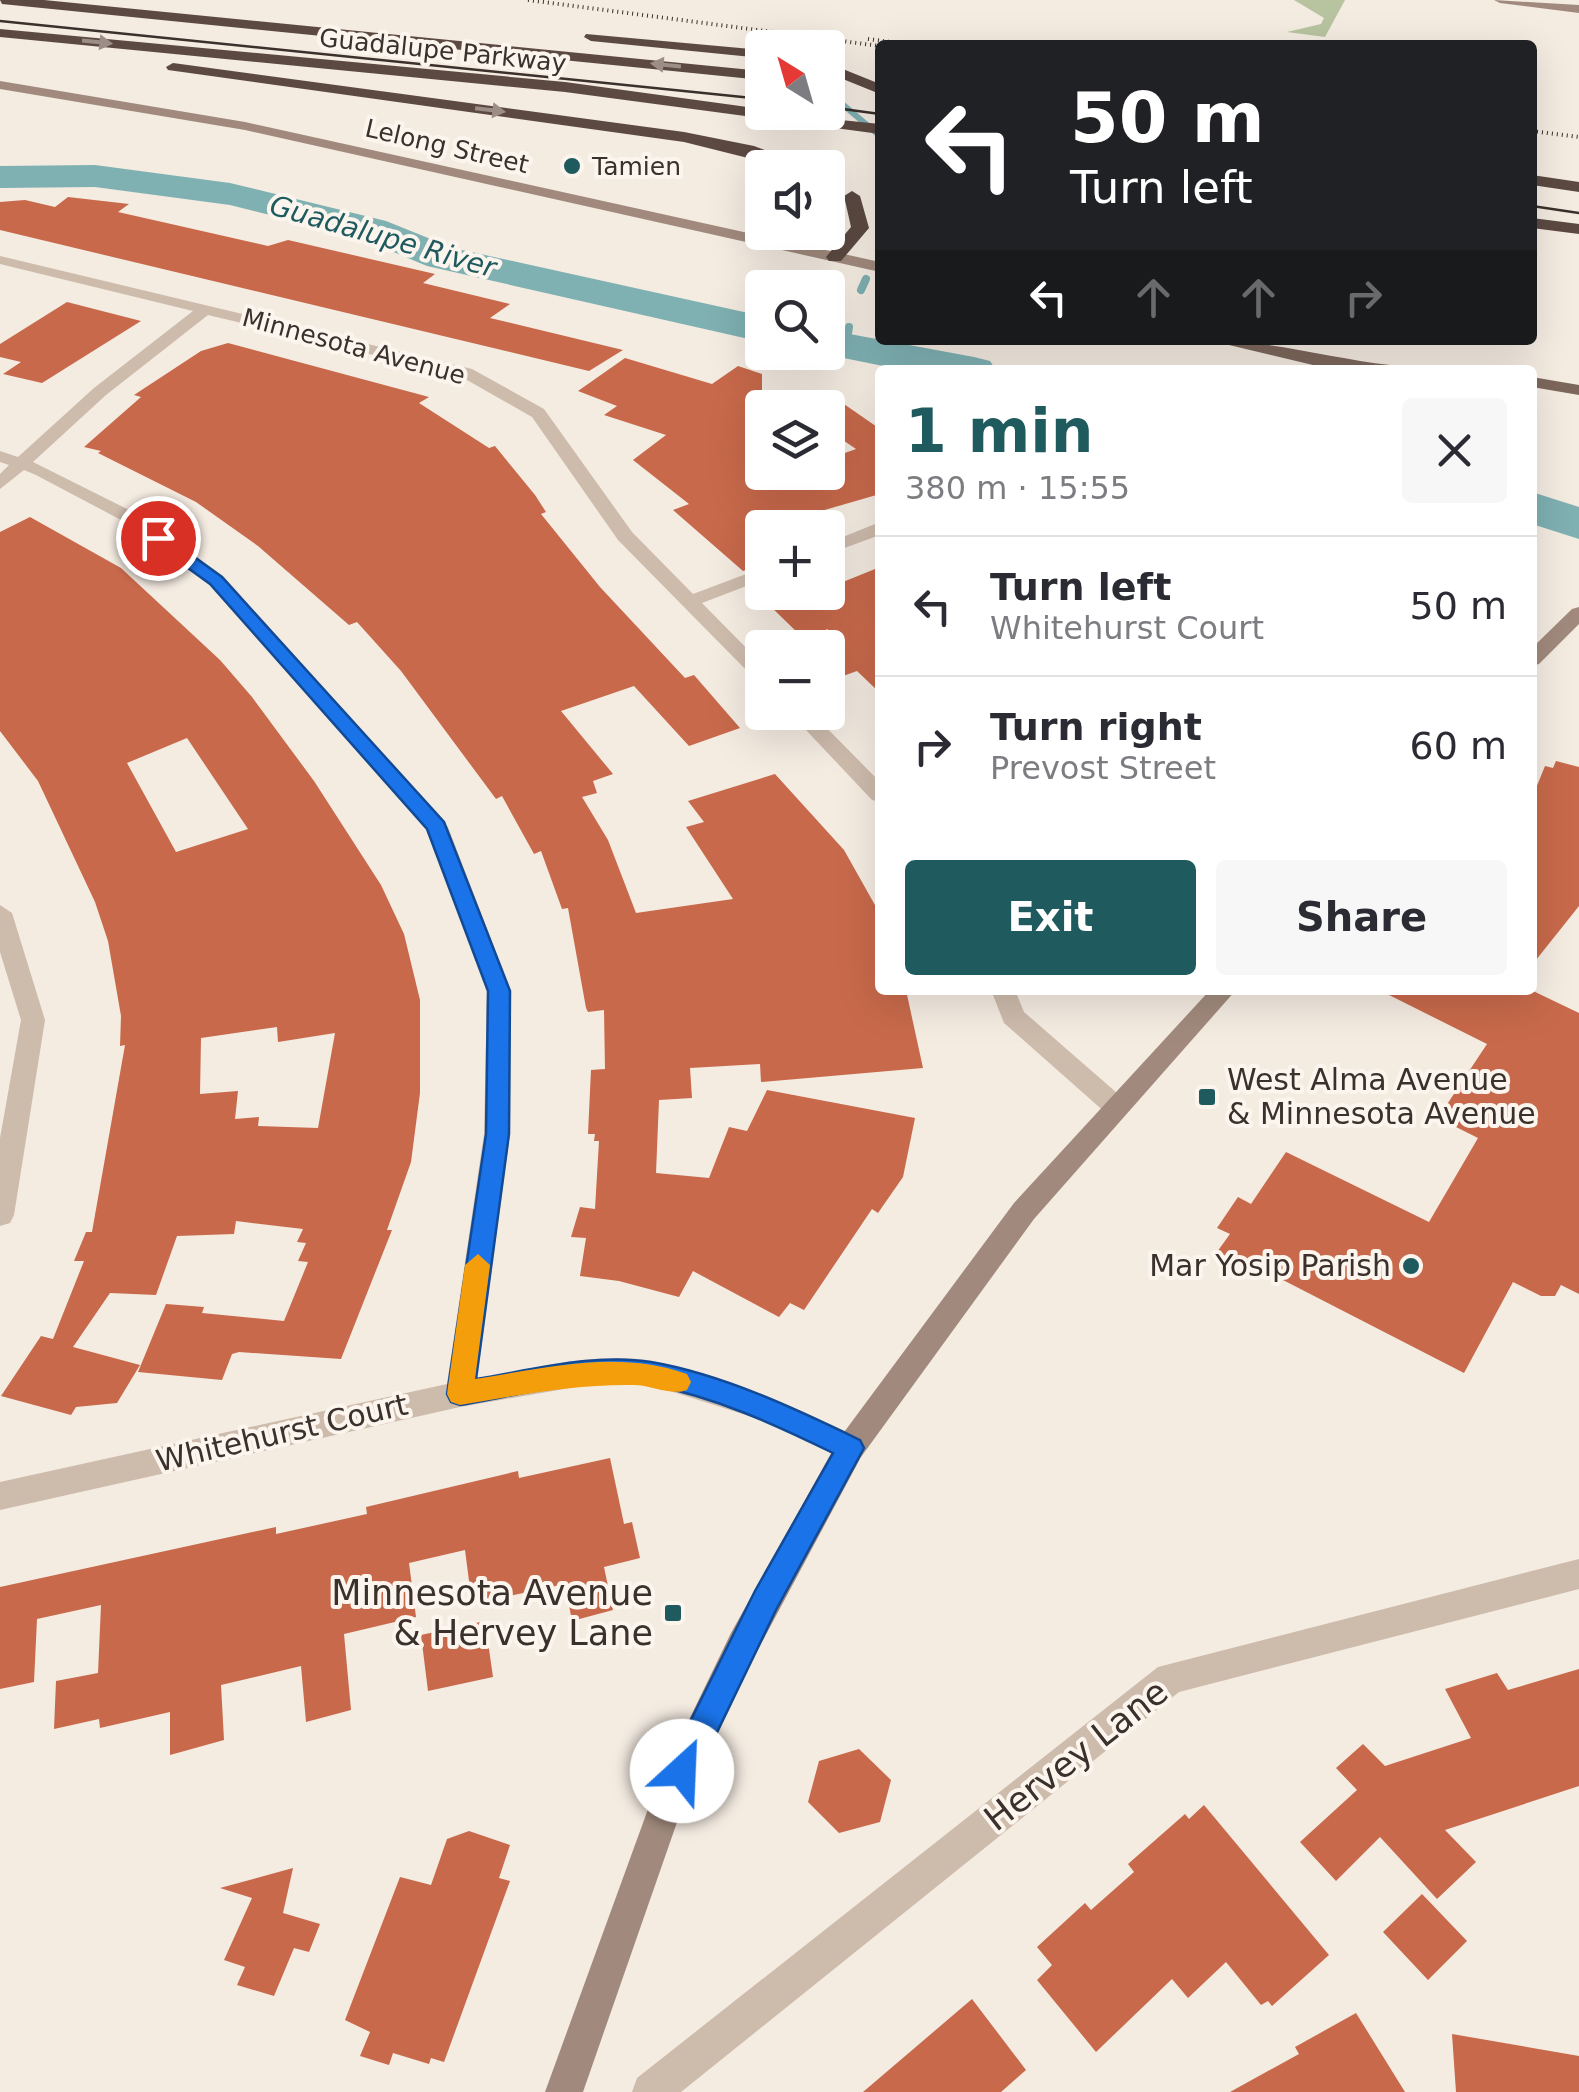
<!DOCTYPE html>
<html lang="en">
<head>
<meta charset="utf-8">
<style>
  body { margin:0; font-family:"DejaVu Sans",sans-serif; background:#f7f7f7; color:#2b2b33; height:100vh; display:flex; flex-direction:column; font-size:38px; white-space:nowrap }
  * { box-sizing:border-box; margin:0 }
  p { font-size:32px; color:#7c7c81 }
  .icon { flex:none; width:55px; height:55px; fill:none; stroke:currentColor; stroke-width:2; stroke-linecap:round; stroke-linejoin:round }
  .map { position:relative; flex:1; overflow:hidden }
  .details { position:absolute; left:875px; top:365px; width:662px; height:630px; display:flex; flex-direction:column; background:#fff; border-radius:10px; box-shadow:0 10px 40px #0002 }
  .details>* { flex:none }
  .top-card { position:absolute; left:875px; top:40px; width:662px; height:305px; border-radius:10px; box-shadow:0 10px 40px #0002; background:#202124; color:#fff; overflow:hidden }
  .needle { width:65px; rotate:323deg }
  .controls { position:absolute; left:745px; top:30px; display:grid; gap:20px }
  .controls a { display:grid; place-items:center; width:100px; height:100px; border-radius:10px; background:#fff; box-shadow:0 10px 40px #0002; font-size:50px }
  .pin { position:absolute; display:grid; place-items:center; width:85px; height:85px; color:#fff; margin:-42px; border:5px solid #fff; border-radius:50%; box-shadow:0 2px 10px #0007 }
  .me { position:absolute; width:110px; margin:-55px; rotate:25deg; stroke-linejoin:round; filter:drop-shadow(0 0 8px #0008) }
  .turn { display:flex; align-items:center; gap:35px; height:210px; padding:0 30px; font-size:45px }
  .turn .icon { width:130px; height:130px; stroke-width:2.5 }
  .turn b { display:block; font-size:70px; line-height:85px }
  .lanes { display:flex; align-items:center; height:95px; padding:0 30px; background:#0003; justify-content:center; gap:50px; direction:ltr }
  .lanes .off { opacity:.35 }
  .round { display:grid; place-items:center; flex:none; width:105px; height:105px; border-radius:10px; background:#f7f7f7 }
  .headline { display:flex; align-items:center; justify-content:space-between; height:170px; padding:0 30px }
  h1 { font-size:60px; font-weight:700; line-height:75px; color:#1f5a5e }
  .cta { display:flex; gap:20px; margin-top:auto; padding:20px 30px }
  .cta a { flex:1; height:115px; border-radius:10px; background:#1f5a5e; color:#fff; font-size:40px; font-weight:700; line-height:115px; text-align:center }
  .cta a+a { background:#f7f7f7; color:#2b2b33 }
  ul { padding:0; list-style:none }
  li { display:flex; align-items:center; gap:30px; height:140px; padding:0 30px; border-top:2px solid #e1e1e2 }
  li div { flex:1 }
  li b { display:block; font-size:38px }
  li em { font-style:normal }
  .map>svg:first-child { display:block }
  .green { fill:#b8c4a0 }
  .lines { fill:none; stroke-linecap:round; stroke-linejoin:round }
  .stream-far1 { stroke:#7fb0b2; stroke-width:6 }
  .stream { stroke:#7fb0b2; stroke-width:8 }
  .river { fill:#7fb0b2; fill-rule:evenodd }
  .building { fill:#c8694b; fill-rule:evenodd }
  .street { fill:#cdbbac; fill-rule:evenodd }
  .secondary { fill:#a18a7d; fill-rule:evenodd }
  .primary { fill:#7d675c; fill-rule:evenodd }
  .highway { fill:#5c4a42; fill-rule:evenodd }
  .tram { stroke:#3b302b; stroke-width:2.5 }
  .rail { stroke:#3b302b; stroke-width:4; stroke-dasharray:1 4; stroke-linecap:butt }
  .oneway { fill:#9c8e87 }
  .route { fill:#1a73e8; stroke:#114b97; stroke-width:2.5 }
  .slow { fill:#f59e0b }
  .poi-dot { fill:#1f5a5e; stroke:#fbf5ee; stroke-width:4 }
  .labels { text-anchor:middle; stroke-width:8; stroke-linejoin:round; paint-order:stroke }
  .far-street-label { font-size:25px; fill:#3b302b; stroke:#fbf5ee }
  .far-poi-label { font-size:25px; fill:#3b302b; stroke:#fbf5ee; text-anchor:start }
  .far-water-label { font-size:28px; font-style:italic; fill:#1f5a5e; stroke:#fbf5ee }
  .poi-label { font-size:30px; fill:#3b302b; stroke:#fbf5ee; text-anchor:start }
  .street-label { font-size:30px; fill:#3b302b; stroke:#fbf5ee }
  .near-poi-label { font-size:35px; fill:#3b302b; stroke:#fbf5ee; text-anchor:end }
  .near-street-label { font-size:35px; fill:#3b302b; stroke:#fbf5ee }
</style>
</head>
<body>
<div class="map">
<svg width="1579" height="2092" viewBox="0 0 1579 2092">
  <rect width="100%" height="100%" fill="#f4ebe1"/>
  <!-- green -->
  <path class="green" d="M1294,0H1345L1325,37L1287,32L1321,24L1324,18Z"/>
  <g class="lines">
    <!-- stream-far1 -->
    <path class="stream-far1" d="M828,92L880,136"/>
    <!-- stream -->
    <path class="stream" d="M861,290L866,279
      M846,346L849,327"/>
    <!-- river -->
    <path class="river" d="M95,165L230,183L386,221L453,248L762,316V342L427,266L358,237L230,205L95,187L0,188V166Z
      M828,330L974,357L990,361L996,370H903L814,352H828Z
      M1532,492L1579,507V539L1532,524Z"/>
  </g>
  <!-- building -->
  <path class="building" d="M68,197L129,204L118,212L268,246L288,240L435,274L423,283L510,304L490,318L623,350L589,371L0,230V202L25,200L55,207Z
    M67,302L141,321L42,383L3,374L21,362L0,357V344Z
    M228,343L429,397L419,403L489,448L495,446L535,495L546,512L541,514L600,587L685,678L694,675L740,728L689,746L634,686L561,711L613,774L593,781L597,793L582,797L608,840L636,913L733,899L686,827L704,822L688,801L775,774L844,850L880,914V990H906L923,1068L761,1082L760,1064L690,1068L692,1098L659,1100L656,1173L709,1178L729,1127L747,1131L767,1090L915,1118L903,1177L878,1213L872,1209L804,1310L790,1303L779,1317L693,1271L679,1297L619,1281L580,1276L586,1238L571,1237L580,1207L595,1209L599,1141H594L595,1134H588L591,1070L605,1069L604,1010L588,1012L586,1008L568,908L562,909L541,851L534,854L502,796L496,799L401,671L357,622L349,625L258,546L196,502L98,453L101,451L84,447L141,397L134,395L201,351Z
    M625,358L712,384L738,366L762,374V483L791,472H828V459L856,449L828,430V393L880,429V494L762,528V565L743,571L673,510L689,504L633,460L666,435L604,415L617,406L578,391Z
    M30,517L121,568L220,660L252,697L314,781L381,885L404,934L420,1000V1093L411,1162L387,1230H392L341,1359L239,1352L232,1354L222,1380L138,1372L166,1304L204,1307L202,1313L284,1321L308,1262L298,1261L306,1243L297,1242L303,1229L236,1221L234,1234L177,1236L156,1295L110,1293L73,1347L140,1365L117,1403L76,1407L71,1415L1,1396L41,1336L53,1339L84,1261H74L86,1232H92L125,1045L120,1046L121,1016L108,941L95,902L38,781L0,731V532ZM187,738L248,829L176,852L127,763ZM277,1027L278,1042L335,1033L318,1128L258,1126L259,1117L235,1119L238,1091L200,1094L201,1038Z
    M880,567V693L857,671L843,676L828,661V629L803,638L765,601L791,592H828V588Z
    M1556,761L1579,767V906L1532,965V798L1545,766L1553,768Z
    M1379,990H1531L1579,1013V1294L1561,1285L1555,1296H1541L1513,1282L1464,1373L1281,1279L1278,1284L1217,1252L1230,1234L1217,1228L1238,1197L1251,1204L1286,1152L1429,1222L1478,1138L1438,1118L1487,1044Z
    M610,1458L624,1524L632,1522L640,1558L604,1567L613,1610L572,1621L565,1584L472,1604L465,1550L409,1563L416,1617L344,1634L351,1710L306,1722L301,1666L221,1685L224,1740L170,1755V1712L100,1728L99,1719L54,1729L56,1681L98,1673L101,1605L37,1619L34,1682L0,1689V1587L276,1527V1534L367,1514L366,1507L518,1471L519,1478Z
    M485,1621L493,1677L428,1691L421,1635Z
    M1579,1669V1786L1445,1830L1476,1862L1437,1899L1380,1837L1336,1881L1300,1842L1357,1790L1336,1768L1363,1744L1385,1766L1471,1738L1445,1689L1497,1673L1508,1690Z
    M859,1749L891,1780L880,1822L839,1833L808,1802L819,1761Z
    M1204,1805L1329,1955L1272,2006L1268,2001L1261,2005L1226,1962L1188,1998L1172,1979L1096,2052L1037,1980L1052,1965L1037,1947L1085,1903L1091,1910L1134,1872L1128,1864L1185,1814L1189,1819Z
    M469,1831L510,1845L499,1878L510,1881L444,2062L431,2058L429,2064L393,2053L389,2065L360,2056L370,2032L345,2020L400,1877L431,1885L447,1839Z
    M293,1868L283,1913L320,1924L309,1952L294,1948L274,1996L237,1985L245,1967L224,1960L252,1898L220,1888Z
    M1422,1894L1467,1941L1428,1980L1383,1932Z
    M972,1999L1026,2070L1001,2092H863Z
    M1356,2013L1405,2092H1230L1299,2054L1295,2047Z
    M1452,2034L1579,2056V2092H1456Z"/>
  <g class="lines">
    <!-- street -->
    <path class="street" d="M0,256L472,369L544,409L632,532L693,594L762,568V580L702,603L762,664V681L755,679L618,540L532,417L460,376L208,315L106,395L33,462L135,513L223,576L448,827L511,991L510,1134L477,1379C532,1369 596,1351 652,1361C720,1373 799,1409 861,1439L865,1448L861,1457L850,1461L765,1421L651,1385H587L460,1407L0,1510V1482L447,1384L484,1134L487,991L427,829L209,584L123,521L36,475L24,470L0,489V474L9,465L0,462V451L18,457L94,388L193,311L0,264Z
      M880,522V535L828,554V543Z
      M789,712H811L880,782V802L872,800Z
      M0,905L12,913L45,1020L14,1215L10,1223L0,1226V1138L21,1020L0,952Z
      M991,990H1015L1024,1012L1125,1100L1129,1107L1125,1114H1107L1004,1023Z
      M1579,1559V1589L1179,1692L681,2092H632L637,2078L1158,1667Z"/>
    <!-- secondary -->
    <path class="secondary" d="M1494,0L1579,5V13L1500,3Z
      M0,81L245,122L880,262V272L245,130L0,89Z
      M1579,607V624L1539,664L1532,666V648L1572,609Z
      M1210,990H1236L1034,1219L861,1457L755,1655L682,1808L583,2092H545L655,1790L731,1633L839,1439L1014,1203Z"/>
    <!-- primary -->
    <path class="primary" d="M1208,340C1268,340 1330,358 1390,365L1398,370L1317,366Z
      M1532,377L1579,385V395L1532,387Z"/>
    <!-- highway -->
    <path class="highway" d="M0,0H44L762,71V80L2,4Z
      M0,29L565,82L762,109V112L880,124V134L565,92L0,37Z
      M586,34L762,50V58L591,41L584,37Z
      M173,63L684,132L754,146L814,168H788L684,142L168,70L166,67Z
      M828,63L880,84V94L828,73Z
      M1532,175L1579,182V192L1532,185Z
      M852,191L860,196L869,228L841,261H829L826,257L851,227L844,196Z
      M1532,218L1579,224V234L1532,228Z"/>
    <!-- tram -->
    <path class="tram" d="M0,21L762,99
      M828,107L880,114
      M1532,206L1579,213"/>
    <!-- rail -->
    <path class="rail" d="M528,0L880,46
      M868,39L912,45
      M1532,131L1579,137"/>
  </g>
  <!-- one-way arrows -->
  <defs><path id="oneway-solid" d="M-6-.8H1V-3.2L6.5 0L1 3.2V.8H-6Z" transform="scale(2.5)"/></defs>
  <g class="oneway">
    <use href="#oneway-solid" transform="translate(97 42) rotate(6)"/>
    <use href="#oneway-solid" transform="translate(666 65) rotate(-174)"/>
    <use href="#oneway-solid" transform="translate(490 110) rotate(7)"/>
  </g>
  <!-- route -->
  <path class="route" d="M152,535H164L222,577L444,822L510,991L509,1134L476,1379C532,1370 594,1353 651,1362C722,1374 796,1409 860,1440L864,1448L776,1610L693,1782L682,1787L671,1782L666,1771L671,1760L755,1591L833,1453C776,1425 715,1397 652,1385C590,1374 521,1395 460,1405L451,1402L447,1394L486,1134L488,991L427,829L210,584L152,542Z"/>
  <!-- slow -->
  <path class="slow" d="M478,1254L490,1265L475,1379C546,1368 618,1349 687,1374L691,1382L687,1390C671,1396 651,1385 634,1385C575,1384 518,1395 460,1405L451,1402L447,1394L465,1265Z"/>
  <!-- markers -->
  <g class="poi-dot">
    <circle cx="572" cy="166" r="10"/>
    <rect x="1197" y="1087" width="20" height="20" rx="5"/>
    <circle cx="1411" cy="1266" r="10"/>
    <rect x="663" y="1603" width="20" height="20" rx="5"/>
  </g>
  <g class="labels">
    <!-- far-street labels -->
    <g class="far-street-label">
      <text transform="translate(443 50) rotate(6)" y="9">Guadalupe Parkway</text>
      <text transform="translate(447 146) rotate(13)" y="9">Lelong Street</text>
      <text transform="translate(354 346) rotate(15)" y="9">Minnesota Avenue</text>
    </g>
    <!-- far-poi labels -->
    <g class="far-poi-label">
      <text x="592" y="175">Tamien</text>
    </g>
    <!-- far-water labels -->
    <g class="far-water-label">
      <text transform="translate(383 236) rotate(16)" y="10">Guadalupe River</text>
    </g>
    <!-- poi labels -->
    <g class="poi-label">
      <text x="1227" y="1090">West Alma Avenue<tspan x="1227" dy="34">&amp; Minnesota Avenue</tspan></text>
      <text x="1391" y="1276" text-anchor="end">Mar Yosip Parish</text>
    </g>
    <!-- street labels -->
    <g class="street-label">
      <text transform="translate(282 1433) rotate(-13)" y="10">Whitehurst Court</text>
    </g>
    <!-- near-poi labels -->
    <g class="near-poi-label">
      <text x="653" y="1605">Minnesota Avenue<tspan x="653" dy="40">&amp; Hervey Lane</tspan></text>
    </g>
    <!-- near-street labels -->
    <g class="near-street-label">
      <text transform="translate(1076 1755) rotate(-38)" y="12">Hervey Lane</text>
    </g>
  </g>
</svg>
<div class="controls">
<a><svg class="needle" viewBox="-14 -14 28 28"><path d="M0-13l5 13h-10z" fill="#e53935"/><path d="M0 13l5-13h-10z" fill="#7c7c81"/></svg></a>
<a><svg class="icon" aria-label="sound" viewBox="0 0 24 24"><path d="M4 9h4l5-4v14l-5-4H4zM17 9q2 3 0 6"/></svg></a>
<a><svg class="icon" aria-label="search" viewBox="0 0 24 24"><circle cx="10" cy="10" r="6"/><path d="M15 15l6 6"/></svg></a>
<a><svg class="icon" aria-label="layers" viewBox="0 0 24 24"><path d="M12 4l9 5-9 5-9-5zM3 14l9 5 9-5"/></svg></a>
<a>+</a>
<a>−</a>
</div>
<div class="pin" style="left:158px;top:538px;background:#d93025"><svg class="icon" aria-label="arrive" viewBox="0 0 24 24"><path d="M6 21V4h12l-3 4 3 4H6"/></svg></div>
<svg class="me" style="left:682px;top:1771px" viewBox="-20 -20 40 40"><circle r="19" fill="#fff"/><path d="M0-13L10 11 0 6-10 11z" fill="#1a73e8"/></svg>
<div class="top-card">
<div class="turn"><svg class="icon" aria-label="left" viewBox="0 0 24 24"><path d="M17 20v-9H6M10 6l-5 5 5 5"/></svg><div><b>50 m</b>Turn left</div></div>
<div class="lanes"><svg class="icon" aria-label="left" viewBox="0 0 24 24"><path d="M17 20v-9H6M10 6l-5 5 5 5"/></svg><svg class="icon off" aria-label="ahead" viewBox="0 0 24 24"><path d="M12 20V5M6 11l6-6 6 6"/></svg><svg class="icon off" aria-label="ahead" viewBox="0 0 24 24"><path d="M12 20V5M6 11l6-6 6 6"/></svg><svg class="icon off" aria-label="right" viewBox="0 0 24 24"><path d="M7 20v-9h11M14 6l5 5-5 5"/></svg></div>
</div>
<section class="details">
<div class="headline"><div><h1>1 min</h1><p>380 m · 15:55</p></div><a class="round"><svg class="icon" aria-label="close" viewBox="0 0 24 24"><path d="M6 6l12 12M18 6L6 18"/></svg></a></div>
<ul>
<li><svg class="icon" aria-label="left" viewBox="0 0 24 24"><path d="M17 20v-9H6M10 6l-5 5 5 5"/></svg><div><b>Turn left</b><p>Whitehurst Court</p></div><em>50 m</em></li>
<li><svg class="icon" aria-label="right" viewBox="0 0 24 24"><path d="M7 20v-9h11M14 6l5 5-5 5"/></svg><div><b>Turn right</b><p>Prevost Street</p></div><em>60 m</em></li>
</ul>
<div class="cta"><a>Exit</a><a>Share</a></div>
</section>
</div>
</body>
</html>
